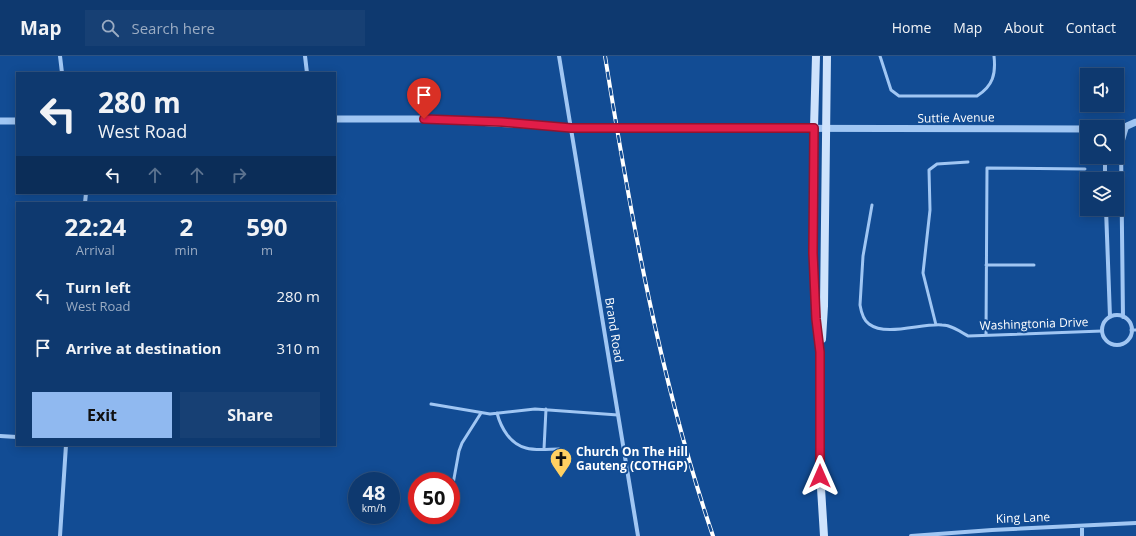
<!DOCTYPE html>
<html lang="en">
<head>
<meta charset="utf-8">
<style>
  body { margin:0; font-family:"Open Sans",sans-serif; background:#174074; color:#f1f3f6; height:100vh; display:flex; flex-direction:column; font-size:15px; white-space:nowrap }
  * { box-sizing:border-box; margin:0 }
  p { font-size:13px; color:#9bacc3 }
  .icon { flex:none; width:22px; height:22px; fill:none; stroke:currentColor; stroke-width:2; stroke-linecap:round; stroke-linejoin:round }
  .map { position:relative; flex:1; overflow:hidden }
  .side { position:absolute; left:16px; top:146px; width:320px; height:244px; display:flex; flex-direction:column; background:#0e396f; border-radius:0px; box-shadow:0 2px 10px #0003,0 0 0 1px #2e5382 }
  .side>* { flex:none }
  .hud { position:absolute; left:16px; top:16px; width:320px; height:122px; border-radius:0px; box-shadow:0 2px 10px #0003,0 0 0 1px #2e5382; background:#0e396f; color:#f1f3f6; overflow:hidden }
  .tools { position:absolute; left:1080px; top:12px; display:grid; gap:8px }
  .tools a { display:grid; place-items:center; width:44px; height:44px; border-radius:0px; background:#0e396f; box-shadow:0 2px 10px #0003,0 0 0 1px #2e5382; font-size:20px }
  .speed { position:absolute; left:348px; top:416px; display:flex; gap:8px; font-size:20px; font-weight:700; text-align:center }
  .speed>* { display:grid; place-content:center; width:52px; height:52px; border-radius:50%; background:#0e396f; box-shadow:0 2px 10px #0003,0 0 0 1px #2e5382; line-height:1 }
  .speed small { font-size:10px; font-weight:400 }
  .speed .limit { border:6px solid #d22; background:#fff; color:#111 }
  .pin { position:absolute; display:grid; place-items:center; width:34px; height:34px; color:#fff; margin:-41px -17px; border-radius:50% 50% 50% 0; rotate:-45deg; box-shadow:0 0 4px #0007 }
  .pin .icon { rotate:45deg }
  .me { position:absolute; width:44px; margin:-22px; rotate:0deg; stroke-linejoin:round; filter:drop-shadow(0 0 3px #0008) }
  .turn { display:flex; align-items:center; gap:14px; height:84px; padding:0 16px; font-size:18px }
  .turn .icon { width:52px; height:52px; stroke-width:2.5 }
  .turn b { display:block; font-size:28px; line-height:34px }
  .lanes { display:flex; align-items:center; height:38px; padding:0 16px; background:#0003; justify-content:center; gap:20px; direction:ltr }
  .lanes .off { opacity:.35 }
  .eta { display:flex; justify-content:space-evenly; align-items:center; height:68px; text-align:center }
  .eta b { font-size:24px; font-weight:700; line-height:28px }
  .cta { display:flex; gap:8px; margin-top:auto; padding:8px 16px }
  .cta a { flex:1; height:46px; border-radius:0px; background:#90b9f0; color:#111; font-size:16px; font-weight:700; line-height:46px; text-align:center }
  .cta a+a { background:#174074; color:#f1f3f6 }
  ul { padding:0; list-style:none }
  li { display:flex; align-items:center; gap:12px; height:52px; padding:0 16px }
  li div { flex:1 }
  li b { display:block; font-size:15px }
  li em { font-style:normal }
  header { display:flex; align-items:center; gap:24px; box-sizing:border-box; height:56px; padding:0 20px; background:#0e396f; border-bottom:1px solid #2e5382 }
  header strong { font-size:19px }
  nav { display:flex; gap:22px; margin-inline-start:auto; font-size:14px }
  .search { width:280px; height:36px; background:#174074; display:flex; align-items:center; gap:10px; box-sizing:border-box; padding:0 14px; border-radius:0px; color:#9bacc3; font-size:15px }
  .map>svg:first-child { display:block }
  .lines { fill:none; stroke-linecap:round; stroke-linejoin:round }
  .service { stroke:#a0c6f3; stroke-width:3 }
  .minor { stroke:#a0c6f3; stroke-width:4 }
  .tertiary { stroke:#a0c6f3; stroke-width:7 }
  .secondary { stroke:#cfe3fc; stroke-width:8 }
  .rail-casing { stroke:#fff; stroke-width:4 }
  .rail { stroke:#124c94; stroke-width:2.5; stroke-dasharray:8; stroke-linecap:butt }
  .tertiary-bridge { stroke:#a0c6f3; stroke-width:7 }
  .route-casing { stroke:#92132f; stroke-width:10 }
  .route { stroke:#e11d48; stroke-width:7 }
  .labels { text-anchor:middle; stroke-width:4; stroke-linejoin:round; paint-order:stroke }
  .street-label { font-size:12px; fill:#fff; stroke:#124c94 }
  .poi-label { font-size:12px; font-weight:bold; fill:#fff; stroke:#124c94; text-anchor:start }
</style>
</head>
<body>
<header>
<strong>Map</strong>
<div class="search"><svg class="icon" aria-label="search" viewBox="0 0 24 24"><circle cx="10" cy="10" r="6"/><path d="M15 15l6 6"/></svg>Search here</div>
<nav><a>Home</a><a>Map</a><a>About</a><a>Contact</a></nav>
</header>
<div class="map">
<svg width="1136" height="480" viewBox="0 0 1136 480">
  <rect width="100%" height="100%" fill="#124c94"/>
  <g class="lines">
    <!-- service -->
    <path class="service" d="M880,0L891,34L899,40H977C993,30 996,18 994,0
      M872,149L863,200L860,249C861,255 863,264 869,268C886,281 922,267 942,269C951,269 960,275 968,280L1102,275
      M986,209H1034
      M936,269L923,217L930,154L929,114L937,108L968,106
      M1131,274H1136
      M986,279L987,112L1085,113
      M431,348L490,358L535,353L618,359
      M497,357C501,372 510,388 526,392C536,395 549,393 559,393
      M544,393L546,353
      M453,428L459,395L462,387L481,357"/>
    <!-- minor -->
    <path class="minor" d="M60,0L62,17
      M305,0L307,17
      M559,0L638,480
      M1105,101V123
      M85,147L86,137
      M1106,153L1110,261
      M1106,154L1122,153
      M1102 274a15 15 0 1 1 30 0a15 15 0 1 1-30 0Z
      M1123,261L1121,91L1127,71
      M0,380L17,381
      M1082,470V480
      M60,480L66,389
      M911,480L992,474L1136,467"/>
    <!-- tertiary -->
    <path class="tertiary" d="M335,63H424L582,72
      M0,65H17
      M664,72L1087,73
      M1117,73L1127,70L1136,66"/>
    <!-- secondary -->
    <path class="secondary" d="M816,0L814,72L813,197L816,263L820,296L821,432L824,480
      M822,283L824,250L827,0"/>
    <!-- rail casing -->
    <g class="rail-casing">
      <path id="rail" d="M605,0C631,162 660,324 713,480"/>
    </g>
    <!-- rail -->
    <use href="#rail" class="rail"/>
    <!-- tertiary-bridge -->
    <path class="tertiary-bridge" d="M582,72H664"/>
  </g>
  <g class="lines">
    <!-- route casing -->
    <g class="route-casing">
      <path id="route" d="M424,63L502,66L571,72H814L813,197L816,263L820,296V420"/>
    </g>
    <!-- route -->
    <use href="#route" class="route"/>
  </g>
  <!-- icons -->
  <defs>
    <g id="church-pin" transform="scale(1.15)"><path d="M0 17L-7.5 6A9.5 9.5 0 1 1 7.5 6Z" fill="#ffd062" stroke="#124c94"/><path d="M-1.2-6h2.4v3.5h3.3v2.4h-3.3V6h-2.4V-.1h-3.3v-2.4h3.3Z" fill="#111"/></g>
  </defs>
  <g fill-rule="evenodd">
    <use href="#church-pin" x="561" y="403"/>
  </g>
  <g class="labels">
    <!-- street labels -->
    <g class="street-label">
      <text transform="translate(956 62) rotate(-1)" y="4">Suttie Avenue</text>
      <text transform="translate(1034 268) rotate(-2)" y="4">Washingtonia Drive</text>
      <text transform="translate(614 274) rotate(81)" y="4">Brand Road</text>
      <text transform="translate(1023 462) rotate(-2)" y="4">King Lane</text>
    </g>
    <!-- poi labels -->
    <g class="poi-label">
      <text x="576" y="400">Church On The Hill<tspan x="576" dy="14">Gauteng (COTHGP)</tspan></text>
    </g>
  </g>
</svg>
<div class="tools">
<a><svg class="icon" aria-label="sound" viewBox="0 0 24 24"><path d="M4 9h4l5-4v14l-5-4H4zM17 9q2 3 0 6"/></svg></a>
<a><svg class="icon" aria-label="search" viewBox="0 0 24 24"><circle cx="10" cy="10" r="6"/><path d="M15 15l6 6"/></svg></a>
<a><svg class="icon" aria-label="layers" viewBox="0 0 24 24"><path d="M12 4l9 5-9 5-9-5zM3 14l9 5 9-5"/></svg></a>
</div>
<div class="speed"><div>48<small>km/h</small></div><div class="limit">50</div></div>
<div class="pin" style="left:424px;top:63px;background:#d93025"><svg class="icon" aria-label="arrive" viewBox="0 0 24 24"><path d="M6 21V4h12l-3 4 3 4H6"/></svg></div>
<svg class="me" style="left:820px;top:420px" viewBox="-20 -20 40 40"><path d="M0-17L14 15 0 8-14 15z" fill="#e11d48" stroke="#fff" stroke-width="4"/></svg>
<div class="hud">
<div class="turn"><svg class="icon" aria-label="left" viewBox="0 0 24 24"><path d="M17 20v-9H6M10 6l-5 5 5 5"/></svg><div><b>280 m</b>West Road</div></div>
<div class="lanes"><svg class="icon" aria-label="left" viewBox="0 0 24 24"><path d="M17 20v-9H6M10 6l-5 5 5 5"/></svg><svg class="icon off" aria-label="ahead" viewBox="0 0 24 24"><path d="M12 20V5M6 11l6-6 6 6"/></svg><svg class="icon off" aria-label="ahead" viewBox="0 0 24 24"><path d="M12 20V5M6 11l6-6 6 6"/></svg><svg class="icon off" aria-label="right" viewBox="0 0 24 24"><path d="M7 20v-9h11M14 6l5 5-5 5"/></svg></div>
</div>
<section class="side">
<div class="eta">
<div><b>22:24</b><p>Arrival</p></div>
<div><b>2</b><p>min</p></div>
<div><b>590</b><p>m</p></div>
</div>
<ul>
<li><svg class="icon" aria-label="left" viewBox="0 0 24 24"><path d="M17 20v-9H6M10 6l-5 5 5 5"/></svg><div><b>Turn left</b><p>West Road</p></div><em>280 m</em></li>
<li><svg class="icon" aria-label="arrive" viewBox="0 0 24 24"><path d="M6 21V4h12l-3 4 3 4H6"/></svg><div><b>Arrive at destination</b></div><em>310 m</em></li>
</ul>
<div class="cta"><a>Exit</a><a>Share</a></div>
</section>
</div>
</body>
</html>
